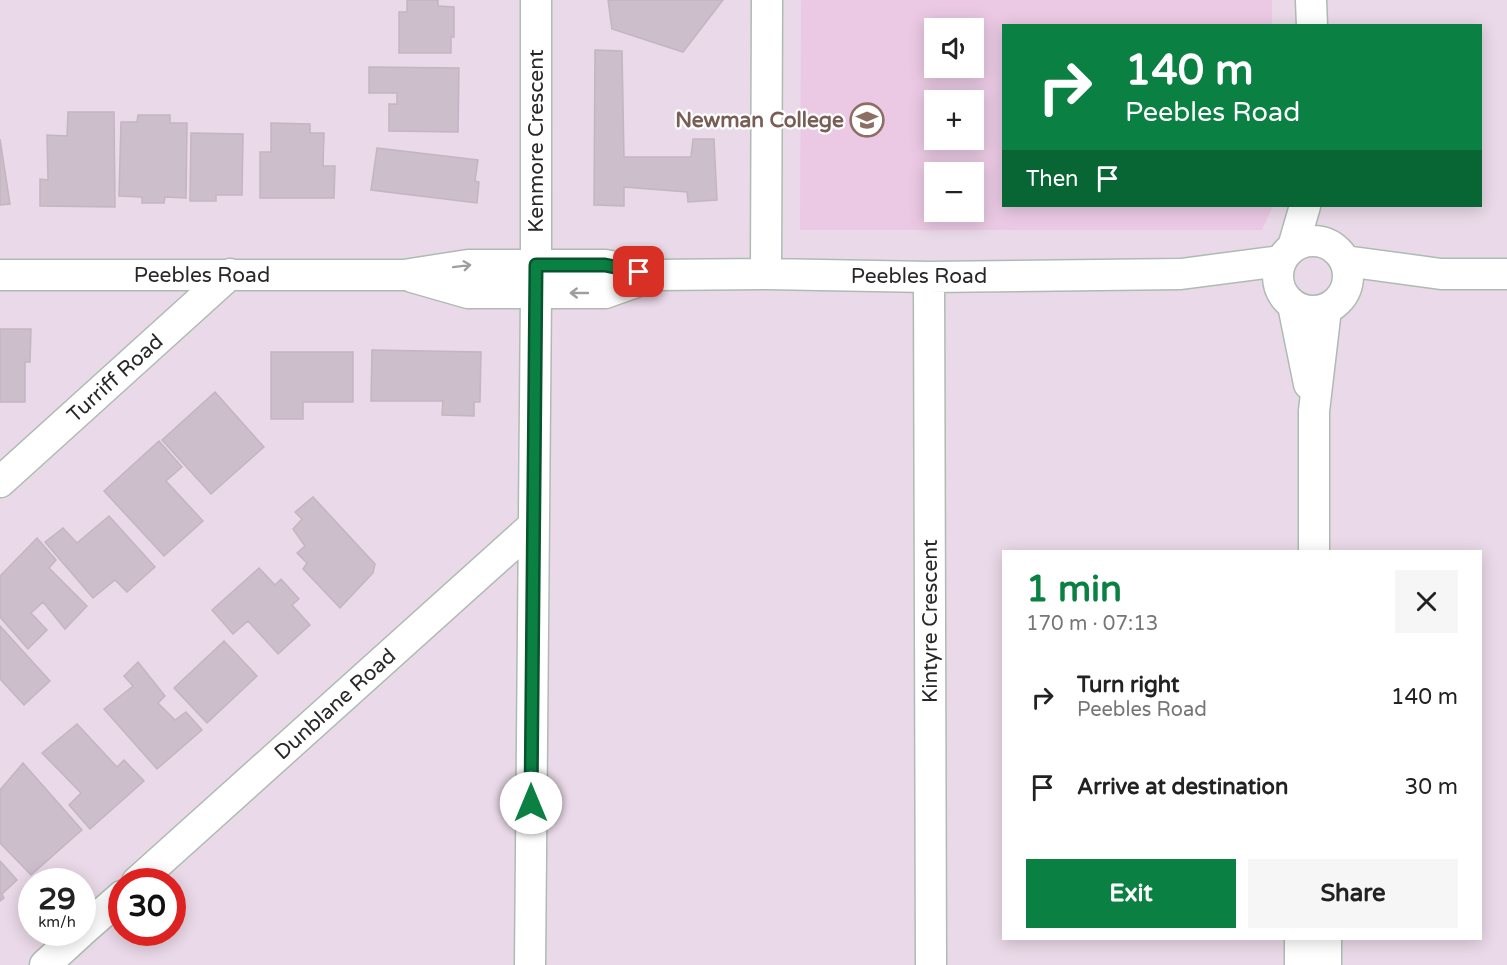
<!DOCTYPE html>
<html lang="en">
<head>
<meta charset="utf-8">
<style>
  body { margin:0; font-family:"Varela Round",sans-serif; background:#f6f6f6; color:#222; height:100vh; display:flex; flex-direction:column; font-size:22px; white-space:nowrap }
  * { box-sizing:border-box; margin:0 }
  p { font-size:20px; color:#767676 }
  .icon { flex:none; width:33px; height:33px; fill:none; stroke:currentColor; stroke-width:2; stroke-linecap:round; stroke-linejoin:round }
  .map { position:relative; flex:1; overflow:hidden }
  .details { position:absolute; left:1002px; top:550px; width:480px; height:390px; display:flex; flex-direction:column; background:#fff; border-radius:0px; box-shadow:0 3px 15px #0003 }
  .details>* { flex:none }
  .guide { position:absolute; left:1002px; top:24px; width:480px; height:183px; border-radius:0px; box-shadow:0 3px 15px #0003; background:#0b8043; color:#fff; overflow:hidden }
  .buttons { position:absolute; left:924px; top:18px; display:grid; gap:12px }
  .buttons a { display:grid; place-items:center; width:60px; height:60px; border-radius:0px; background:#fff; box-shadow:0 3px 15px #0003; font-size:30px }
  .speed { position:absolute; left:18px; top:868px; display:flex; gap:12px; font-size:30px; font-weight:700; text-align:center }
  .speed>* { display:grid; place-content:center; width:78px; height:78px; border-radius:50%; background:#fff; box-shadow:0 3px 15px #0003; line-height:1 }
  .speed small { font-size:15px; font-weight:400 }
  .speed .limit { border:9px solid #d22; background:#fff; color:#111 }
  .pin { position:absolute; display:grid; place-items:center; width:51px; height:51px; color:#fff; margin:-26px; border-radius:12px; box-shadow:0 3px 9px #0006 }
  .me { position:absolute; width:66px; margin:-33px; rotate:0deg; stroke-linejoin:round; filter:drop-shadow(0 0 4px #0008) }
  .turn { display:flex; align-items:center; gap:21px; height:126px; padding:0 24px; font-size:27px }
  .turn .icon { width:78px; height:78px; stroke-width:2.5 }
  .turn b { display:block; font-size:42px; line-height:51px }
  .then { display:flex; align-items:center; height:57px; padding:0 24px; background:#0003; gap:12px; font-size:22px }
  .round { display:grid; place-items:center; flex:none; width:63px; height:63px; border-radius:0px; background:#f6f6f6 }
  .summary { display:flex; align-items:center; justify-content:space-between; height:102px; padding:0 24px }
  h1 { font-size:36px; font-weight:700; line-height:45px; color:#0b8043 }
  .cta { display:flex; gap:12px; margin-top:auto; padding:12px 24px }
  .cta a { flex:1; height:69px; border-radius:0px; background:#0b8043; color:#fff; font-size:24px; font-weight:700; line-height:69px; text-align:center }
  .cta a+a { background:#f6f6f6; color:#222 }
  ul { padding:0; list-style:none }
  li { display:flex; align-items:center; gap:18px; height:90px; padding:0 24px }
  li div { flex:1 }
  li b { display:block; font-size:22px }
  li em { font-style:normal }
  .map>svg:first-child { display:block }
  .education { fill:#ebc9e4; fill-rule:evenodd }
  .building { fill:#ccbeca; stroke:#c5b4c2; stroke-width:1.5 }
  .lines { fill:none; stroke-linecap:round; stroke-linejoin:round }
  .minor-casing { stroke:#aebbb2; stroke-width:33 }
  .minor { stroke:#fff; stroke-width:30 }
  .oneway { stroke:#9e9e9e }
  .route-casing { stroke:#07532c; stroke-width:15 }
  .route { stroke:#0b8043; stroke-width:10 }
  .labels { text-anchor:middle; stroke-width:4.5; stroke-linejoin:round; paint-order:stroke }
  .education-label { font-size:21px; font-weight:bold; fill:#785e54; stroke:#fff; text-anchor:end }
  .street-label { font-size:21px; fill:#282828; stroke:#fff }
</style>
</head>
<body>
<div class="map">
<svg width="1507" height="965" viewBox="0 0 1507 965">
  <rect width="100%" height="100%" fill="#ead9e8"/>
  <!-- education -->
  <path class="education" d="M801,0H1272V25L1004,26V206H1273L1262,230H800ZM934,28H974V68H934ZM934,100H974V140H934ZM934,172H974V212H934Z"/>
  <!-- building -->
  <path class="building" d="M407,0H438V6L454,7V37H451V53H399V12H407Z
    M608,0H723L683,52L612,29Z
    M595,50L622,51L624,157H691L693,139H714L717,200L688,202L687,192L624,187V206L594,205Z
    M369,67L459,68L458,132L389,131V104H397V93H369Z
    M68,112H114L115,207L40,206V179L48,180L47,135L67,136Z
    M138,115H170V123H187L186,198L165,197L164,203H142V197L119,196L121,122H137Z
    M271,123L310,124V133H324L323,166H335L334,198H260V152H271Z
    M191,133L243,134L242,195H216V201H190Z
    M0,139L10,204L0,205Z
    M377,148L478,160L475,181L479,182L477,203L371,190Z
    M0,329H31L30,362H25V402H0Z
    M372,350L481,352L480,402H474V416L442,415L443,401H371Z
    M271,352H353V402H303V419H271Z
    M215,392L264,447L211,494L162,440Z
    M159,441L182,467L166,481L203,521L164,556L104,491Z
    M313,497L375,564L373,573L340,608L303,569L307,563L297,553L305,546L293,529L302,519L295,512Z
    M109,516L155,567L127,592L115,580L93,598L45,542L63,528L77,543Z
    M37,538L56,560L49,568L87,606L65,629L43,602L31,613L47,630L28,649L0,617V576Z
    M259,568L275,585L281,579L299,599L292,605L310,625L278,654L248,621L233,634L212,610Z
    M0,626L50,681L24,705L0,679Z
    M224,641L257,676L207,723L174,688Z
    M138,662L165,696L158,703L175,720L186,712L202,730L157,769L104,709L133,686L124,676Z
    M77,724L117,767L124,760L144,781L90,829L69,805L81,793L42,753Z
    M23,763L82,830L31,875L0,843V790Z
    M0,861L17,880L2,894L4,898L0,901Z"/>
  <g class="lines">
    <!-- minor casing -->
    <g class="minor-casing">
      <path id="minor" d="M1311,0L1312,26
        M1278 276a35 35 0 1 1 70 0a35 35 0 1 1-70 0Z
        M1293,247L1305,206
        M1345,261L1441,274H1507
        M766,274L767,0
        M0,275H404L468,265H605L656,275L766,274L929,277L1181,274L1281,261
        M412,277L468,293H605L656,275
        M929,277L931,965
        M1293,305L1309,384
        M0,482L230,274
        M1314,552V411L1326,309
        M137,882L533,526
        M82,931L122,896
        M1326,939V965
        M45,965L80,933
        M530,965L536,293V0
        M1300,965V939"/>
    </g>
    <!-- minor -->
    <use href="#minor" class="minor"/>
  </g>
  <!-- one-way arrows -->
  <defs><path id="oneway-shaft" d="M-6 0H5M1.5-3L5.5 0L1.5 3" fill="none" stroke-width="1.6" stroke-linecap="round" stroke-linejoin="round" transform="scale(1.5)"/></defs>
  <g class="oneway">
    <use href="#oneway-shaft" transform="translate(462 266) rotate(-7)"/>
    <use href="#oneway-shaft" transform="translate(579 293) rotate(-180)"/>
  </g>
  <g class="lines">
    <!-- route casing -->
    <g class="route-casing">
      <path id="route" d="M531,803L536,265H605L639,272"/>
    </g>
    <!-- route -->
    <use href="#route" class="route"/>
  </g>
  <!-- icons -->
  <defs>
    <g id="school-ring" transform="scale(1.725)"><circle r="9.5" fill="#fff" stroke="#8d6e63" stroke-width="1.5"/><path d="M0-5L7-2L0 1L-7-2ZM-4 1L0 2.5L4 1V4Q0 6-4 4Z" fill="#8d6e63"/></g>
  </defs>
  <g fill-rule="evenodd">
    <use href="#school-ring" x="867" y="120"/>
  </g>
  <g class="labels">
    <!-- education labels -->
    <g class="education-label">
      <text x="844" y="127">Newman College</text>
    </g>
    <!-- street labels -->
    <g class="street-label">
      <text transform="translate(536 141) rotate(-90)" y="7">Kenmore Crescent</text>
      <text x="202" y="282">Peebles Road</text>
      <text x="919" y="283">Peebles Road</text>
      <text transform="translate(115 378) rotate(-42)" y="7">Turriff Road</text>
      <text transform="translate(930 621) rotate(-90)" y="7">Kintyre Crescent</text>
      <text transform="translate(335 704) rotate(-42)" y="7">Dunblane Road</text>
    </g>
  </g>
</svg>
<div class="buttons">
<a><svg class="icon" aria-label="sound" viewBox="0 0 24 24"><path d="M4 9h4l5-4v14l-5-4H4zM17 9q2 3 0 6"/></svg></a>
<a>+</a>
<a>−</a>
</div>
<div class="speed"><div>29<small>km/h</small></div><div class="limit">30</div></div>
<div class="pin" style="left:639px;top:272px;background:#d93025"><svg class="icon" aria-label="arrive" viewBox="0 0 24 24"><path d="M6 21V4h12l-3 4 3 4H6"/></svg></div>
<svg class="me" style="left:531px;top:803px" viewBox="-20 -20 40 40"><circle r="19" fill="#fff"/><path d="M0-13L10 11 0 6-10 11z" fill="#0b8043"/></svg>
<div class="guide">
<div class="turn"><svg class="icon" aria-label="right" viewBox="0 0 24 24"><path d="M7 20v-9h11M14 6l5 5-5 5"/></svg><div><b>140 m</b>Peebles Road</div></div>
<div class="then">Then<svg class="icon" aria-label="arrive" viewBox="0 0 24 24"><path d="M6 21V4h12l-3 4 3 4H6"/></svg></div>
</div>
<section class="details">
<div class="summary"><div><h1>1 min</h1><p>170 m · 07:13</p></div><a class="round"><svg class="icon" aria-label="close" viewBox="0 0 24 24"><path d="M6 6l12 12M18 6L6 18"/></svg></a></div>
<ul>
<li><svg class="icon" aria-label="right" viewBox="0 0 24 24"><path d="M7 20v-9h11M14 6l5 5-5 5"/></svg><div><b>Turn right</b><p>Peebles Road</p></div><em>140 m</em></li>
<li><svg class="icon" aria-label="arrive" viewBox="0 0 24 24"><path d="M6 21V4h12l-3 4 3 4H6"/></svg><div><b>Arrive at destination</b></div><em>30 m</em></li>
</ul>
<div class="cta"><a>Exit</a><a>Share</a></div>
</section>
</div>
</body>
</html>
